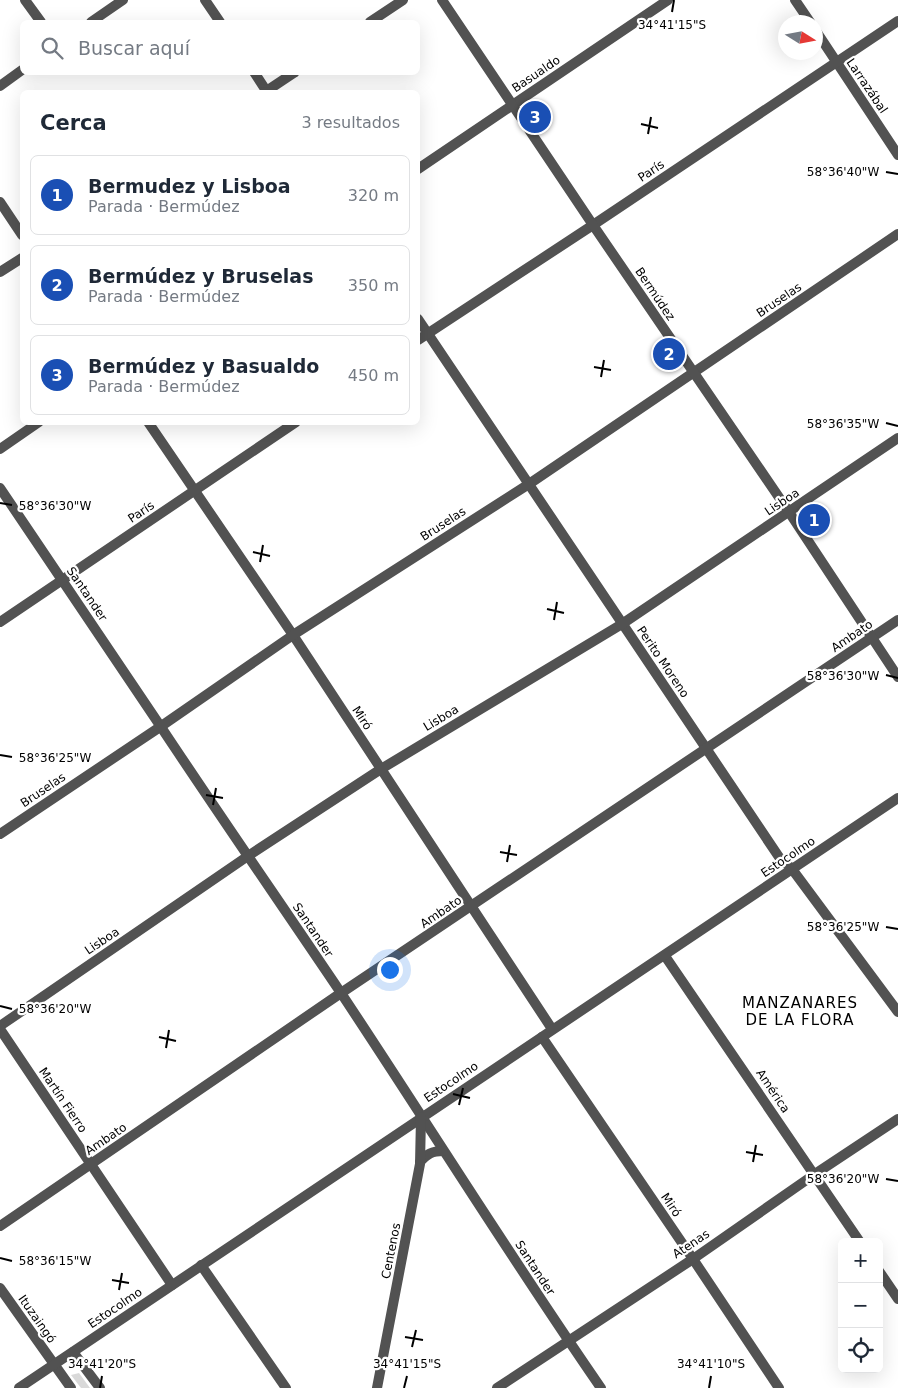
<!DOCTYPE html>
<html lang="es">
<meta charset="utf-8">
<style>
:root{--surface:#fff;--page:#f6f6f7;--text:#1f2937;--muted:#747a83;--line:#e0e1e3;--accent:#000}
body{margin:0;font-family:"DejaVu Sans",sans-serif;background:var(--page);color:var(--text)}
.controls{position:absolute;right:15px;bottom:15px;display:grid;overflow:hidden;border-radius:8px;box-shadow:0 5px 20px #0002}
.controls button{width:45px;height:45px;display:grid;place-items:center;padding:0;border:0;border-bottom:1px solid var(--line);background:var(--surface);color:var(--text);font:25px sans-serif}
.compass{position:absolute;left:778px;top:15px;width:45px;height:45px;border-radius:50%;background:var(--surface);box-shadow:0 5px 20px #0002;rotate:101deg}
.you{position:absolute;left:389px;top:969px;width:18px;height:18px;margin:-12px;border:4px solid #fff;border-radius:50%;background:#1a73e8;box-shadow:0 0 0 8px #1a73e833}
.badge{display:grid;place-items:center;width:32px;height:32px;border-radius:50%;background:var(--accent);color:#fff;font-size:16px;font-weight:700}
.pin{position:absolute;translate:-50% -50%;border:2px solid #fff;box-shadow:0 1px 5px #0006}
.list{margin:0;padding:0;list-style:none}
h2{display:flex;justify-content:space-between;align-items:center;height:65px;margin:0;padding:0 20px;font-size:21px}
h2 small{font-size:16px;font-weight:400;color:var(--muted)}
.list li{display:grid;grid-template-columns:32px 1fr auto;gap:15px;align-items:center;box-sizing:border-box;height:80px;margin:0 10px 10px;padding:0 10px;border:1px solid var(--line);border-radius:8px}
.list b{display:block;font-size:19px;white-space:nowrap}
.list p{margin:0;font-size:16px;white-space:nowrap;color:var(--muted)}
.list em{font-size:16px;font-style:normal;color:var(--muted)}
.icon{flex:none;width:28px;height:28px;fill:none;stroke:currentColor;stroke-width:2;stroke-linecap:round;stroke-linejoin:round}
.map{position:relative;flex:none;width:898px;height:1388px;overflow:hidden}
.search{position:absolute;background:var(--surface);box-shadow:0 5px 20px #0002;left:20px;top:20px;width:400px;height:55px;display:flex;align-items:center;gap:12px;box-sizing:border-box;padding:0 18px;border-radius:8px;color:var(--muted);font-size:19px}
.panel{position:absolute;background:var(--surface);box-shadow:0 5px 20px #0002;left:20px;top:90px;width:400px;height:335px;border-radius:8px}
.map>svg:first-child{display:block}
.grass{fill:url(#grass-tufts)}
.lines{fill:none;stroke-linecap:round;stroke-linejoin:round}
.minor{stroke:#525252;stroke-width:10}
.tertiary{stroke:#525252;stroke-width:10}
.ticks{fill:none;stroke:#000;stroke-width:2}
.labels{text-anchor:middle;stroke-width:4.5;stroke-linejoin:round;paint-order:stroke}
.street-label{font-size:12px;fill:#000;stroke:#fff}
.quarter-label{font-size:15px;letter-spacing:1px;fill:#000;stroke:#fff}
.ticks-label{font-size:12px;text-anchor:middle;fill:#000;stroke:#fff;stroke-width:4.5;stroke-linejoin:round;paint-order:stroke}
</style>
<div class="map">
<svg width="898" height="1388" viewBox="0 0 898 1388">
<defs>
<pattern id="grass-tufts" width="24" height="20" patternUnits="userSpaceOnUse" patternTransform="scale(1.25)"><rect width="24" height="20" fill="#d9d9d9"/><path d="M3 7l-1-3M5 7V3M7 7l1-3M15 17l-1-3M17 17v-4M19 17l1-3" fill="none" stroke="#b8b8b8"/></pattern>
</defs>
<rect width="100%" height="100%" fill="#fff"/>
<!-- grass -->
<polygon class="grass" points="79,1373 90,1388 81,1388 71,1375"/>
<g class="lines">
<!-- minor -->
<g class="minor">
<polyline points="25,0 41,22"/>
<polyline points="205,0 220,22"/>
<polyline points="795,0 810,22"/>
<polyline points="370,22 403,0"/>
<polyline points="816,31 898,155"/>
<polyline points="254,72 267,92"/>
<polyline points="265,92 295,72"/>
<polyline points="418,169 668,0"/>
<polyline points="0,202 22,235"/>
<polyline points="0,272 22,258"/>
<polyline points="418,319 779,857 792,869 898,1012"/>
<polyline points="418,340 593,225 898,21"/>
<polyline points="148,422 293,635 552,1029"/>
<polyline points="0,449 39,422"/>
<path d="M0,488C54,567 107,648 161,727C220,816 281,904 341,993C428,1124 511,1258 601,1388"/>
<polyline points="0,622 296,422"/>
<polyline points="0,834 160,727 293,635 529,484 898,234"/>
<polyline points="665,956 860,1242"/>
<polyline points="0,1026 248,856 381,769 622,624 898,438"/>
<polyline points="0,1029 172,1285"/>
<polyline points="542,1037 693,1259 779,1388"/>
<path d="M420,1162C427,1154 432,1151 443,1151"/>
<polyline points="0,1226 341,993 898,620"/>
<polyline points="201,1265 286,1388"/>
<polyline points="879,1271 898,1299"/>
<polyline points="0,1288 71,1388"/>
<polyline points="73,1352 100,1388"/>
<polyline points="19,1388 898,798"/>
<polyline points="377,1388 420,1164 421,1117"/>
<polyline points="497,1388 693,1259 815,1174 898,1119"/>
</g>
<!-- tertiary -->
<g class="tertiary">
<polyline points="442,0 593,225 789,512 898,677"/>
<polyline points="91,22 123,0"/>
<polyline points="0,86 22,70"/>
</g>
</g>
<!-- ticks -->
<path class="ticks" d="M672,12L674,0M641,124L658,128M648,134L651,117M886,172L898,174M594,367L611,370M601,377L604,360M886,423L898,426M0,503L12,505M253,552L270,556M260,562L263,545M547,609L564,613M554,620L557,602M886,675L898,678M0,755L12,757M206,795L223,798M213,805L216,788M500,852L517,855M507,862L510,845M886,927L898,929M0,1006L12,1009M159,1037L176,1041M166,1048L169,1030M453,1094L470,1098M459,1105L463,1088M746,1152L763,1155M753,1162L756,1145M886,1179L898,1181M0,1258L12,1261M112,1280L129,1283M119,1290L122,1273M405,1337L423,1340M412,1347L416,1330M100,1388L102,1376M404,1388L407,1376M709,1388L711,1376"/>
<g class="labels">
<!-- street labels -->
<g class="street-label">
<text transform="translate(536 74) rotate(-34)" y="4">Basualdo</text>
<text transform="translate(867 86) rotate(56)" y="4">Larrazábal</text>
<text transform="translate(651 171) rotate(-34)" y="4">París</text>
<text transform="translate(655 294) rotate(56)" y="4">Bermúdez</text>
<text transform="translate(779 300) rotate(-34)" y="4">Bruselas</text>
<text transform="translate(782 502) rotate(-34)" y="4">Lisboa</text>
<text transform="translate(141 512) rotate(-34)" y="4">París</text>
<text transform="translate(443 524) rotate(-33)" y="4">Bruselas</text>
<text transform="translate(87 594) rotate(56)" y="4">Santander</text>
<text transform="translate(852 636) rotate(-34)" y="4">Ambato</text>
<text transform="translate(663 662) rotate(56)" y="4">Perito Moreno</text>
<text transform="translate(362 718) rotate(57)" y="4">Miró</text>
<text transform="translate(441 718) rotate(-31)" y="4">Lisboa</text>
<text transform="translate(43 790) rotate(-34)" y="4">Bruselas</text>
<text transform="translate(788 857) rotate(-34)" y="4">Estocolmo</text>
<text transform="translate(441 912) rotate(-34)" y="4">Ambato</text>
<text transform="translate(313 930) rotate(56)" y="4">Santander</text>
<text transform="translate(102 941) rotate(-34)" y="4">Lisboa</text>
<text transform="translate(451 1082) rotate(-34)" y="4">Estocolmo</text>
<text transform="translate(773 1091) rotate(56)" y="4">América</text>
<text transform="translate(63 1100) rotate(56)" y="4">Martín Fierro</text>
<text transform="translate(106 1139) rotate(-34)" y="4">Ambato</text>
<text transform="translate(671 1205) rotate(56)" y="4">Miró</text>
<text transform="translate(691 1244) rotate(-34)" y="4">Atenas</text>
<text transform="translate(391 1251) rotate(-79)" y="4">Centenos</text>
<text transform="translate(535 1268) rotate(57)" y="4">Santander</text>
<text transform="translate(115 1308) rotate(-34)" y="4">Estocolmo</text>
<text transform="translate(37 1319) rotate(55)" y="4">Ituzaingó</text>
</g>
<!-- quarter labels -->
<g class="quarter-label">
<text x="800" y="1008">MANZANARES<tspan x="800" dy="17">DE LA FLORA</tspan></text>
</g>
</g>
<g class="ticks-label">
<text x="672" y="29">34°41'15"S</text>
<text x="843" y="176">58°36'40"W</text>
<text x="843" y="428">58°36'35"W</text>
<text x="55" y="510">58°36'30"W</text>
<text x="843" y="680">58°36'30"W</text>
<text x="55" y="762">58°36'25"W</text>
<text x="843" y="931">58°36'25"W</text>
<text x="55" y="1013">58°36'20"W</text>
<text x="843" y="1183">58°36'20"W</text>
<text x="55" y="1265">58°36'15"W</text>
<text x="102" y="1368">34°41'20"S</text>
<text x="407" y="1368">34°41'15"S</text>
<text x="711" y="1368">34°41'10"S</text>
</g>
</svg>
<div class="controls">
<button>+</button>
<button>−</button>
<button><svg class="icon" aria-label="locate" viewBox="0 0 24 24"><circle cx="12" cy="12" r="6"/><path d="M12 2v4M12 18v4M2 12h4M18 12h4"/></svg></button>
</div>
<svg class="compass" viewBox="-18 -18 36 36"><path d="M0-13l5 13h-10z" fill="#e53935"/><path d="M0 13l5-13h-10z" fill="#747a83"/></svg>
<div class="you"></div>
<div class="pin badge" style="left:814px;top:520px;background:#1a4fb4">1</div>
<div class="pin badge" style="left:669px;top:354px;background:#1a4fb4">2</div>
<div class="pin badge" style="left:535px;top:117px;background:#1a4fb4">3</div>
<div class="search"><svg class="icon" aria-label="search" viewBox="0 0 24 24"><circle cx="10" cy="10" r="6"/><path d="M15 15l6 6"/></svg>Buscar aquí</div>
<section class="panel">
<h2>Cerca<small>3 resultados</small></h2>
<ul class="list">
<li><span class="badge" style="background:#1a4fb4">1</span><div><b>Bermudez y Lisboa</b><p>Parada · Bermúdez</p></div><em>320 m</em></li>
<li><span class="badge" style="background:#1a4fb4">2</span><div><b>Bermúdez y Bruselas</b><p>Parada · Bermúdez</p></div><em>350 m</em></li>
<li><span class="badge" style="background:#1a4fb4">3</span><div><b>Bermúdez y Basualdo</b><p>Parada · Bermúdez</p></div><em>450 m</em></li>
</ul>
</section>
</div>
